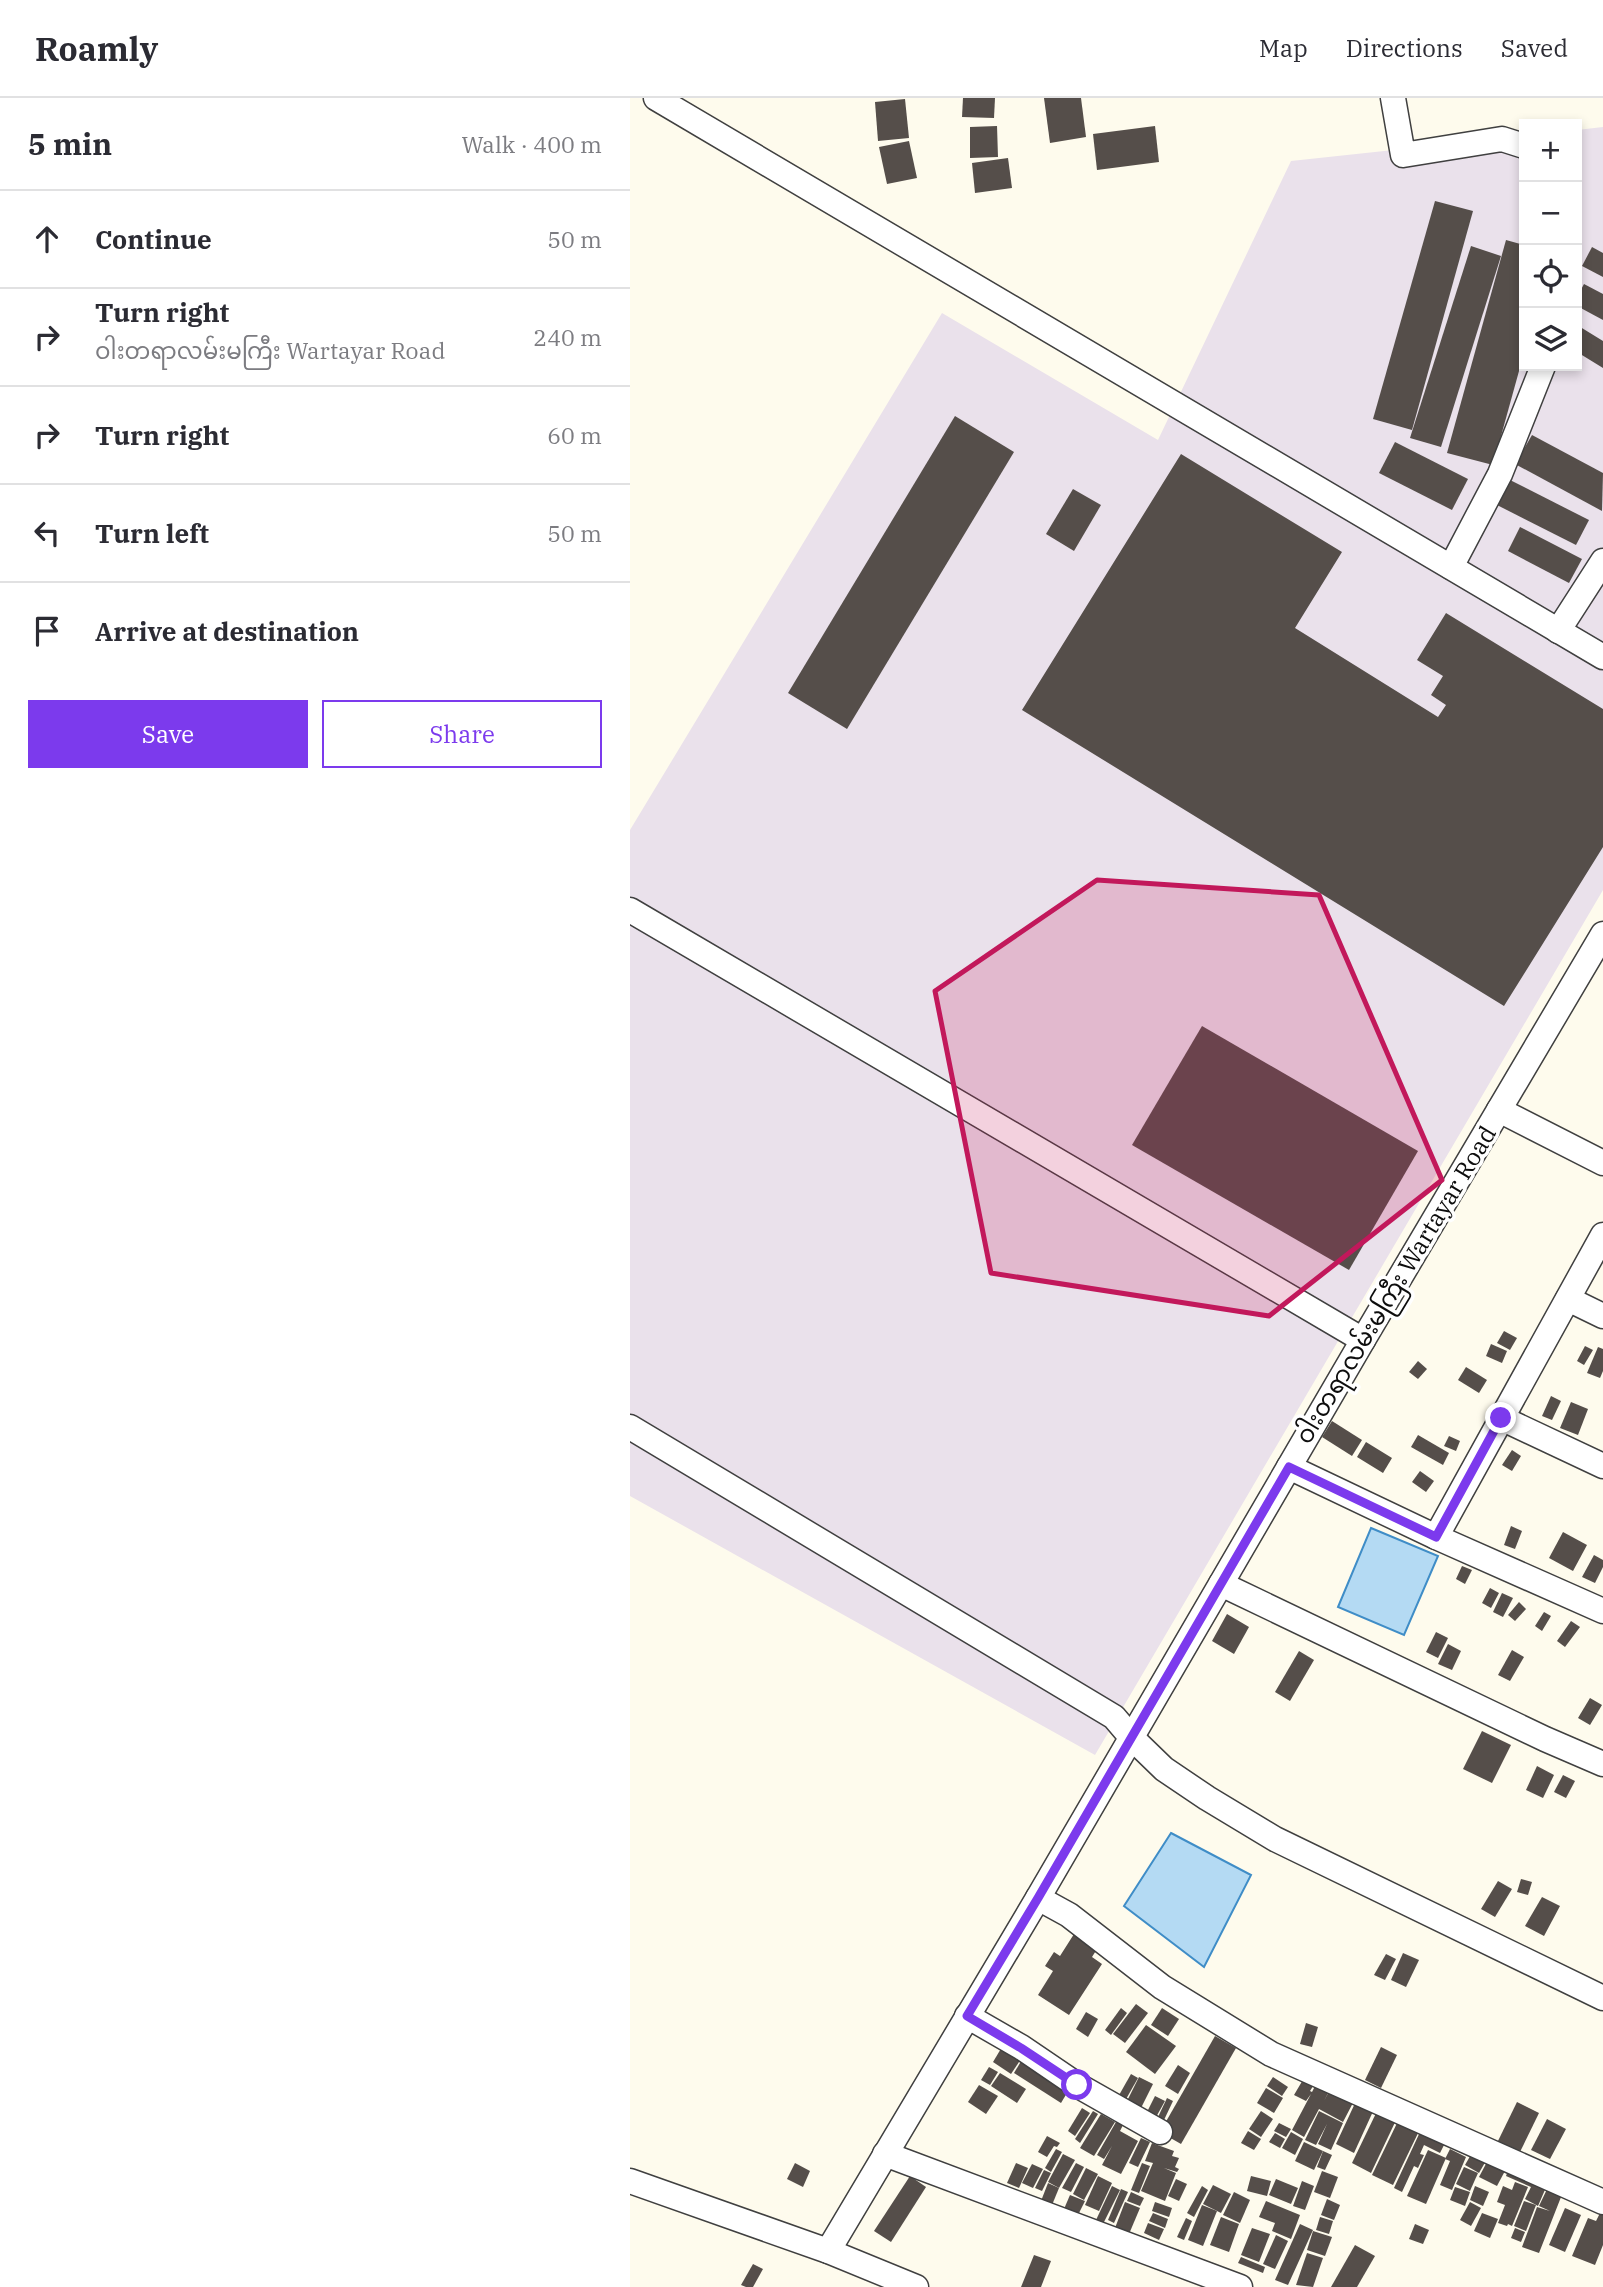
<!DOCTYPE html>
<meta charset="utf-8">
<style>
:root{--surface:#fff;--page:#f7f7f7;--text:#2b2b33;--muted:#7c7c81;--line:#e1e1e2;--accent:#7c3aed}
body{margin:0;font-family:"IBM Plex Serif","Noto Sans Myanmar",serif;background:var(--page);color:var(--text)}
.controls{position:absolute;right:21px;top:21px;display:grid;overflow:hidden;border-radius:0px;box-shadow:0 4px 10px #0003}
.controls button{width:63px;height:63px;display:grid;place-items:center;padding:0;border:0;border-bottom:2px solid var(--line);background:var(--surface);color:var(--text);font:35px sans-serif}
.stop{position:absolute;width:21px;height:21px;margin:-16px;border:5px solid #7c3aed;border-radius:50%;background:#fff}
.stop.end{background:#7c3aed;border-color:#fff;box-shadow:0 2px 7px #0008}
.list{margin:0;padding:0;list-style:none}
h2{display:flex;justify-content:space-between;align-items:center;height:91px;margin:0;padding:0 28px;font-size:30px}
h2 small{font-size:23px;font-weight:400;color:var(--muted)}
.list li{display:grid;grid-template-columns:46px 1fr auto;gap:21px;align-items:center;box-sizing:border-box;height:98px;padding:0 28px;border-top:2px solid var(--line)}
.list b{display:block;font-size:26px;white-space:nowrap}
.list p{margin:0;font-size:23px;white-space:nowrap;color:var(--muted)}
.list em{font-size:23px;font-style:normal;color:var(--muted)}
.actions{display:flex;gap:14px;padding:21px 28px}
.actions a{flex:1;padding:16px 0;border:2px solid var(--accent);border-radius:0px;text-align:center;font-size:24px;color:var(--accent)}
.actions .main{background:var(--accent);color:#fff}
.icon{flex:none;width:38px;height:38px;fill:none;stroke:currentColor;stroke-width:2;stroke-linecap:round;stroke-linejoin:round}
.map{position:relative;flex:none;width:973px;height:2189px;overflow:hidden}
header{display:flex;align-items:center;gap:42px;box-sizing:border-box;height:98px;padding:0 35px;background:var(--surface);border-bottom:2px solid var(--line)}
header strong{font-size:33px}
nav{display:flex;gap:38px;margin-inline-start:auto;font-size:24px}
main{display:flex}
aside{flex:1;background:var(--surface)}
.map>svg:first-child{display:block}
.industrial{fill:#eae1eb}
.water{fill:#b4daf3;stroke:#3f8dc7;stroke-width:2}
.building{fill:#554e4a}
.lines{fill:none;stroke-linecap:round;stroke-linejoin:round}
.minor-casing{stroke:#404040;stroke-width:27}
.minor{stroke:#fff;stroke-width:24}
.route{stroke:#7c3aed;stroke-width:9}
.marked{fill:#c2185b;fill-opacity:0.2;stroke:#c2185b;stroke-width:5;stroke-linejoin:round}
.labels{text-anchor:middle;stroke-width:7;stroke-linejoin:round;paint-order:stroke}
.street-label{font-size:24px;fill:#0d0d0d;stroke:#fff}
</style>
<header>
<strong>Roamly</strong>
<nav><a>Map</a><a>Directions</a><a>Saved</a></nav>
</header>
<main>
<aside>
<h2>5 min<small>Walk · 400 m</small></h2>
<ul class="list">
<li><svg class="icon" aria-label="ahead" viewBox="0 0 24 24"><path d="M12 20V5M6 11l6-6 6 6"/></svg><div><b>Continue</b></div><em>50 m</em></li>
<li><svg class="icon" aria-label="right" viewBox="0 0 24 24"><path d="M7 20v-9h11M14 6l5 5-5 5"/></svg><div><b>Turn right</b><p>ဝါးတရာလမ်းမကြီး Wartayar Road</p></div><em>240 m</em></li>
<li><svg class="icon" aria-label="right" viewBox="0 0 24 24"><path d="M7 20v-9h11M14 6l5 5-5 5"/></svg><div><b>Turn right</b></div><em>60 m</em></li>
<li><svg class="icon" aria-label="left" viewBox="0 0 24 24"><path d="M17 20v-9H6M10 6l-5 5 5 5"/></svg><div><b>Turn left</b></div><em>50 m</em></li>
<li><svg class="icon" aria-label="arrive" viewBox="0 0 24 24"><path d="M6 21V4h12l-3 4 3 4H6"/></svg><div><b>Arrive at destination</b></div></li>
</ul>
<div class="actions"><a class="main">Save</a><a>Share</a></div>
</aside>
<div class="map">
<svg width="973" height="2189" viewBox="0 0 973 2189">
<rect width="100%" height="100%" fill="#fefbed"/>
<!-- industrial -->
<polygon class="industrial" points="973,29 973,792 465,1657 0,1398 0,732 312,215 528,342 661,63 894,38 894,268 947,268 947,32"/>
<!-- water -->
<g class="water">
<polygon points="741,1430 808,1458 774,1537 708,1509"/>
<polygon points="541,1735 621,1777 574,1869 494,1808"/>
</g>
<!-- building -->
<g class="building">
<polygon points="333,0 365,0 364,20 332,19"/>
<polygon points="414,0 451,0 456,39 420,45"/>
<polygon points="275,1 279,40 248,43 245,4"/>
<polygon points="367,28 368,59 340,60 340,29"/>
<polygon points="525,28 529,64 467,72 463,36"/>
<polygon points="279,43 287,80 257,86 249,49"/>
<polygon points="378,60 382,90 345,95 342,65"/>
<polygon points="805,103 843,113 782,332 743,321"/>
<polygon points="876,142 894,147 894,255 863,367 817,355"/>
<polygon points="841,148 871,158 811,349 780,340"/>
<polygon points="962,149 973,155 973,179 952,168"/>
<polygon points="954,186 973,196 973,222 947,208 947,199"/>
<polygon points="947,227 973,243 973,270 947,254"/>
<polygon points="325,318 384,354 217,631 158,595"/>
<polygon points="902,337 973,375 972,413 885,366"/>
<polygon points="765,344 838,381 822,412 749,375"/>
<polygon points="551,356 712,454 665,530 808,619 816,607 801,597 813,578 787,562 816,515 973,611 973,749 874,908 392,612"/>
<polygon points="878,381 959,422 946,447 865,406"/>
<polygon points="443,391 471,407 444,453 416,436"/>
<polygon points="890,429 952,461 939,485 878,453"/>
<polygon points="572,928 788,1053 719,1172 502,1047"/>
<polygon points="874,1233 887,1240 880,1252 867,1245"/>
<polygon points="861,1246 877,1253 872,1265 856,1258"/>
<polygon points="955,1248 963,1252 954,1267 947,1263"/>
<polygon points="968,1249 973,1251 973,1273 970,1280 957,1275"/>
<polygon points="788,1263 797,1271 788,1281 779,1274"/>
<polygon points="836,1269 857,1282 849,1295 828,1282"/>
<polygon points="921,1298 931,1303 922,1322 912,1318"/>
<polygon points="941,1304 958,1311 948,1337 930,1330"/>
<polygon points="702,1323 732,1342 722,1358 692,1339"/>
<polygon points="788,1337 819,1355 813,1367 781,1349"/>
<polygon points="819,1338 830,1343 826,1353 814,1348"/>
<polygon points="736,1344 762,1360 753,1375 727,1359"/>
<polygon points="882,1352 891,1358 882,1373 872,1367"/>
<polygon points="790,1373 804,1383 796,1394 782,1384"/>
<polygon points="881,1428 892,1433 885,1451 874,1447"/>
<polygon points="933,1434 957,1447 943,1473 919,1460"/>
<polygon points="964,1457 973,1462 973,1469 965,1485 952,1479"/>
<polygon points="832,1468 842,1472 835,1486 826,1481"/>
<polygon points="860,1490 869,1495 861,1510 852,1505"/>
<polygon points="872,1495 883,1500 873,1519 863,1514"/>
<polygon points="889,1504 896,1511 885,1523 878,1517"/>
<polygon points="914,1514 921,1518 912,1533 905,1528"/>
<polygon points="597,1516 619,1529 604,1556 582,1543"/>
<polygon points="941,1523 950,1529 935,1549 927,1543"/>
<polygon points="806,1534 818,1540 808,1560 796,1554"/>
<polygon points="818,1546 831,1553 822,1572 808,1566"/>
<polygon points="882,1552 894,1559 880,1583 868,1577"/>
<polygon points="669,1553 684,1562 660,1603 645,1594"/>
<polygon points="960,1600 972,1607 960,1627 948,1620"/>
<polygon points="852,1633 881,1647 862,1685 833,1671"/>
<polygon points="907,1668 924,1677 913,1700 896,1692"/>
<polygon points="933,1677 945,1683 936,1700 924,1694"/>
<polygon points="891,1781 902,1784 898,1797 887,1794"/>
<polygon points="868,1783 882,1791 865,1819 851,1811"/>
<polygon points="912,1799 930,1808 914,1838 895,1828"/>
<polygon points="444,1836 467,1851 462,1859 472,1866 439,1917 408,1897 423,1873 415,1868 424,1854 430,1858"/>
<polygon points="773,1855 789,1862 776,1889 761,1882"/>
<polygon points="756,1856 766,1861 755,1882 744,1877"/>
<polygon points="506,1906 518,1915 495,1945 483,1936"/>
<polygon points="491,1910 497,1915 481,1937 475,1932"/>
<polygon points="532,1910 549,1921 538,1938 521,1927"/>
<polygon points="456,1914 468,1921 458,1939 446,1931"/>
<polygon points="676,1925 688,1929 682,1949 670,1946"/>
<polygon points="516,1927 546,1948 525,1976 496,1954"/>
<polygon points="585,1938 606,1950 551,2046 530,2034"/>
<polygon points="372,1949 391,1961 381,1976 363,1964"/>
<polygon points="751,1949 767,1957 751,1990 735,1982"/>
<polygon points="393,1960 440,1990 431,2005 384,1975"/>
<polygon points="548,1967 560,1975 548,1996 535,1988"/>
<polygon points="359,1969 368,1974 360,1987 351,1982"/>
<polygon points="370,1975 396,1991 387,2005 361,1988"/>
<polygon points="501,1976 508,1980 491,2010 484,2006"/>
<polygon points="509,1979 523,1986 508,2016 494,2009"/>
<polygon points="643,1979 658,1989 652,1998 637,1988"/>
<polygon points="674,1980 685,1985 680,1993 682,1994 687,1984 700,1991 694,2003 702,1988 725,2001 713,2024 689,2011 674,2039 662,2032 681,1996 676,2003 664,1997"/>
<polygon points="349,1987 368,1998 356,2016 338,2004"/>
<polygon points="636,1990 653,2000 644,2015 627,2005"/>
<polygon points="525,1998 535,2003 525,2021 516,2016"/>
<polygon points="537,2000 543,2003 534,2022 528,2019"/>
<polygon points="727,2001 745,2009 724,2055 706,2046"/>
<polygon points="887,2004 909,2015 889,2056 867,2045"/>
<polygon points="749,2009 768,2018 741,2075 722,2065"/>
<polygon points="452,2010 460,2015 445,2038 438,2033"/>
<polygon points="463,2013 468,2016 450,2045 445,2041"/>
<polygon points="631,2013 643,2021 631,2039 619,2031"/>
<polygon points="689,2013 713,2025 701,2052 688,2046 697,2026 686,2047 675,2042"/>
<polygon points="471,2016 485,2024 464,2058 450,2050"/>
<polygon points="769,2021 790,2031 763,2087 742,2077"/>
<polygon points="917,2021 936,2031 920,2061 901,2052"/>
<polygon points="486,2024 493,2027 490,2033 508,2043 491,2076 472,2067 482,2048 474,2061 467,2057"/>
<polygon points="649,2025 661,2031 656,2039 644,2033"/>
<polygon points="618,2033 631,2041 624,2052 611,2045"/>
<polygon points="661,2034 673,2041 665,2057 652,2050"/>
<polygon points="790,2034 815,2045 810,2055 794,2047 790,2056 794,2057 788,2070 784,2068 772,2094 764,2090"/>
<polygon points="645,2035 655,2041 650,2050 639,2044"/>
<polygon points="417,2038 430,2045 427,2049 424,2048 417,2059 408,2054"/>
<polygon points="511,2040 520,2044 508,2069 499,2065"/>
<polygon points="674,2044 693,2053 684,2072 665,2063"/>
<polygon points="522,2045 544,2053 542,2058 549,2060 545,2069 549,2071 547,2074 534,2070 546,2075 535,2103 511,2093 523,2065 515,2063"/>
<polygon points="426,2051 432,2054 421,2074 415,2070"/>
<polygon points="820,2051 836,2059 822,2092 810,2087 820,2063 815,2061"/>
<polygon points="798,2052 816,2060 796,2106 777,2098"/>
<polygon points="693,2053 702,2057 695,2072 687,2069"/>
<polygon points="843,2053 857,2061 849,2075 835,2067"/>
<polygon points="433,2056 445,2062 429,2090 418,2084"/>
<polygon points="858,2062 876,2071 867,2088 849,2079"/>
<polygon points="165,2065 180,2073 173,2089 157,2081"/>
<polygon points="386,2065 398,2070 389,2090 377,2085"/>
<polygon points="446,2065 454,2069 441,2094 432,2090"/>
<polygon points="512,2065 520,2068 509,2095 501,2092"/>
<polygon points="402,2066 413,2071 403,2090 392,2085"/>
<polygon points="880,2067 917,2087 908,2108 895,2101 901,2089 876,2078"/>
<polygon points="834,2069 848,2075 840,2093 826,2086"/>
<polygon points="456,2070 468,2076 454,2102 443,2096"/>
<polygon points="414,2072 421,2075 412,2093 405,2090"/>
<polygon points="692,2073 708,2079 700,2100 684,2094"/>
<polygon points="280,2078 296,2089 261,2144 244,2133"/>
<polygon points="468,2078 482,2085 469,2113 455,2107"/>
<polygon points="621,2078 641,2083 637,2098 617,2093"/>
<polygon points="546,2081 557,2086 549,2103 538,2098"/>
<polygon points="646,2081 668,2090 661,2106 639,2097"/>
<polygon points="672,2083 684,2088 675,2112 663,2108"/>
<polygon points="885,2084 898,2089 882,2128 878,2126 877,2128 868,2125 875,2107 867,2104 873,2088 882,2092"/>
<polygon points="418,2085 429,2090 422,2107 411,2103"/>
<polygon points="583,2087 601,2096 591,2115 573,2106"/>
<polygon points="919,2087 933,2094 909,2155 892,2149 907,2109 920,2113 909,2108"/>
<polygon points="482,2088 490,2092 473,2126 466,2122"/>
<polygon points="572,2088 578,2092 564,2119 557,2115"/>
<polygon points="845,2088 859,2094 853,2108 840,2102"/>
<polygon points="825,2089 840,2094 835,2108 820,2102"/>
<polygon points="491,2091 498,2094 484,2125 478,2122"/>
<polygon points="501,2094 514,2100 510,2108 497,2103"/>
<polygon points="604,2094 620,2102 610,2125 593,2117"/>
<polygon points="440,2097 455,2103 448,2117 434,2111"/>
<polygon points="697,2101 710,2107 704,2122 691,2117"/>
<polygon points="636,2103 670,2117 661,2141 642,2133 645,2125 629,2119"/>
<polygon points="894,2103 906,2107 896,2133 884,2128"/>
<polygon points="495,2104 510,2110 499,2136 485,2130"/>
<polygon points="525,2104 542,2110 539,2119 522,2113"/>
<polygon points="840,2104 851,2110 841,2128 830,2122"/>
<polygon points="572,2107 587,2113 573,2148 558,2142"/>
<polygon points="935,2110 951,2117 935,2154 919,2147"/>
<polygon points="971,2113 973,2114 973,2147 965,2167 942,2158 958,2120 966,2123"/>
<polygon points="523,2115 538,2121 535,2130 519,2123"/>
<polygon points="852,2115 868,2121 860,2140 844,2133"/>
<polygon points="591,2119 609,2126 599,2154 580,2147"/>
<polygon points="690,2119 703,2123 699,2136 686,2132"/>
<polygon points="556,2120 562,2123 554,2142 547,2139"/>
<polygon points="518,2125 534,2131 529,2142 514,2135"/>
<polygon points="670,2126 683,2132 658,2187 645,2182"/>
<polygon points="785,2126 799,2132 793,2146 779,2141"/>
<polygon points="622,2130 640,2136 629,2164 611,2157"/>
<polygon points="885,2130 895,2134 891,2144 881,2140"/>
<polygon points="683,2133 702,2139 695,2158 677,2152"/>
<polygon points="646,2137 658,2143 645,2171 633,2166"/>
<polygon points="725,2147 745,2158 727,2189 701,2189"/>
<polygon points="677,2155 693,2160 683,2189 666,2187"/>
<polygon points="404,2157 421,2163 411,2189 391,2189"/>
<polygon points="611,2159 635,2169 633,2175 608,2165"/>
<polygon points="123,2166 133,2171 123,2189 116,2189 111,2187"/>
</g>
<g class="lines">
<!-- minor casing -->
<g class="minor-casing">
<g id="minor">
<polyline points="26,0 973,559"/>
<polyline points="763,0 773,57 872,41 894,48"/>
<polyline points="821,469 870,376 913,268"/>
<polyline points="928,533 973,463"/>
<polyline points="0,812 733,1242"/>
<polyline points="869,1012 973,1065"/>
<polyline points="938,1201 973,1218"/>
<polyline points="871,1320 973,1368"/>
<polyline points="0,1329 484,1619 501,1639 534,1671 577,1700 645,1741 973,1900"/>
<polyline points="659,1369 806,1439 973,1513"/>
<polyline points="806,1439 973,1137"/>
<polyline points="591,1486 915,1641 973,1666"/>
<polyline points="408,1800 439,1817 532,1889 641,1956 973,2104"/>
<polyline points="337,1918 391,1949 447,1987 530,2034"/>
<polyline points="255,2056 610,2189"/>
<polyline points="0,2083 198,2153 286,2189"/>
<polyline points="198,2153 408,1800 733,1242 973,836"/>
</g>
</g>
<!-- minor -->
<use href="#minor" class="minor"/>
</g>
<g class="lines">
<!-- route -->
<polyline class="route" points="447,1987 391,1950 337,1918 408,1800 659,1369 806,1439 871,1320"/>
</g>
<!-- marked area -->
<path class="marked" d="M467,782L689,797L812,1082L639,1218L361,1175L305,893Z"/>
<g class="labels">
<!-- street labels -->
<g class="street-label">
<text transform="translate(766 1187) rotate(-59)" y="8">ဝါးတရာလမ်းမကြီး Wartayar Road</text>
</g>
</g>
</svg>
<div class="controls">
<button>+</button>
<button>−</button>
<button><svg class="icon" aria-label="locate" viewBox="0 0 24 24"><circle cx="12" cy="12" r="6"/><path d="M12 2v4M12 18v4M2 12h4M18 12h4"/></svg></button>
<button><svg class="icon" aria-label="layers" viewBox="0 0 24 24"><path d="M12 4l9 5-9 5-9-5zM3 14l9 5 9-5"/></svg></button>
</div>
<div class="stop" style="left:447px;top:1987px"></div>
<div class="stop end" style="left:871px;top:1320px"></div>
</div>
</main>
